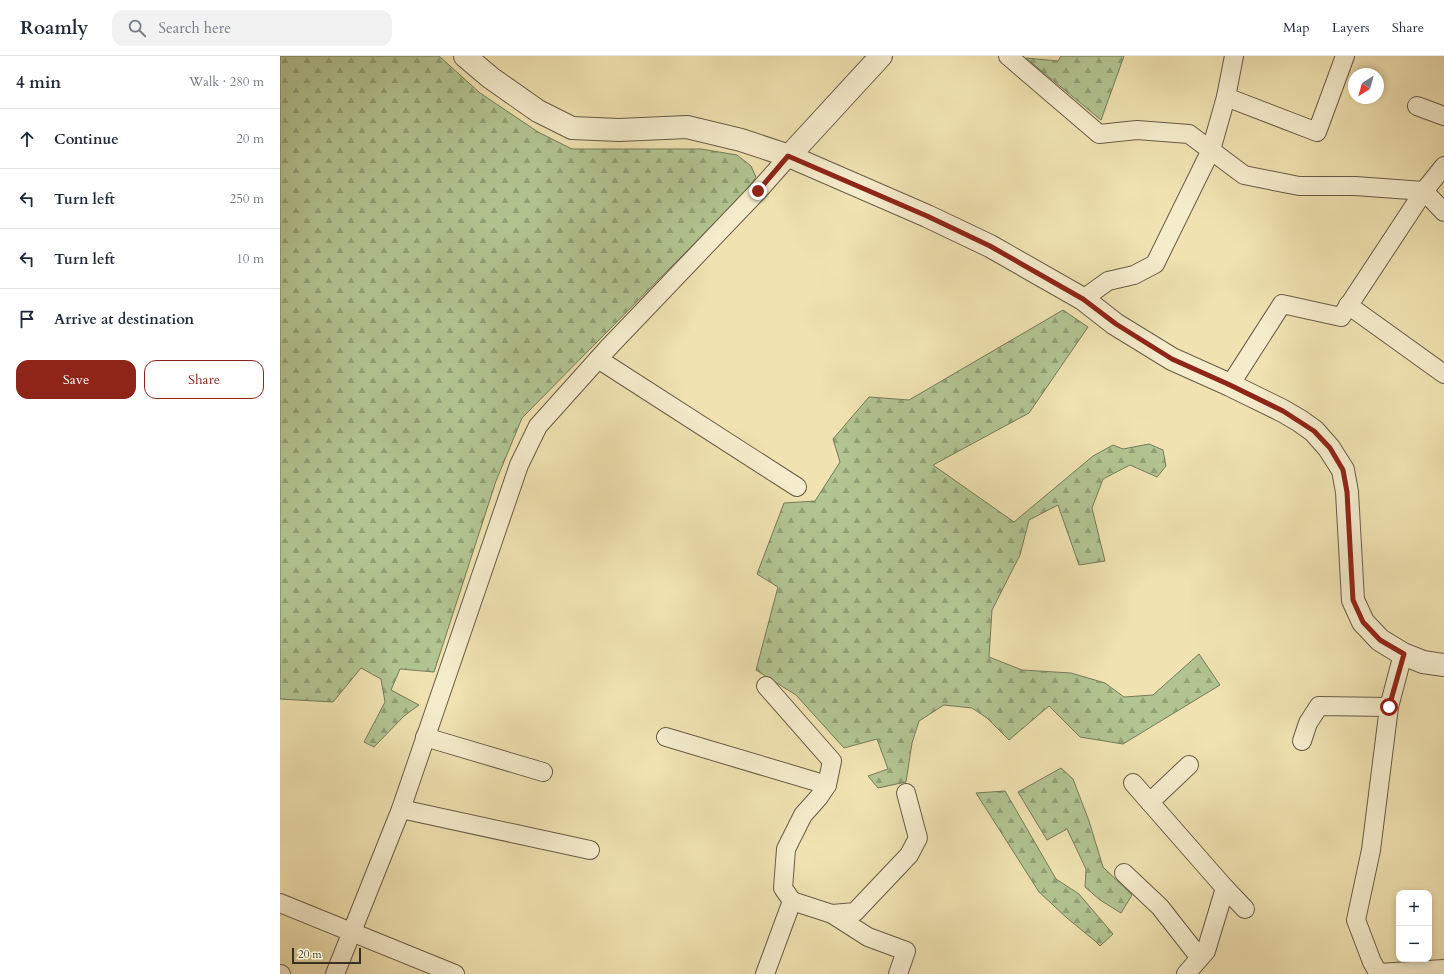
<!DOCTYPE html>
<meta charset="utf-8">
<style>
:root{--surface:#fff;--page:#f2f2f3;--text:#1f2937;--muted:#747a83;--line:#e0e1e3;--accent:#8f2418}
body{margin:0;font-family:Cardo,serif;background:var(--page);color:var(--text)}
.controls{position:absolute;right:12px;bottom:12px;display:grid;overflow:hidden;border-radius:8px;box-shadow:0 2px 6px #0003}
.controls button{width:36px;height:36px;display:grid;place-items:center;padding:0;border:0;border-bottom:1px solid var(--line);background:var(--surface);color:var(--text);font:20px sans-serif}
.compass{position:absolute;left:1068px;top:12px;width:36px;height:36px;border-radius:50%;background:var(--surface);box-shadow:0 2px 6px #0003;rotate:217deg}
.scale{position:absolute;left:12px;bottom:10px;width:69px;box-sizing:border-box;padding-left:4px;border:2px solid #392f23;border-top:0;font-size:11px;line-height:14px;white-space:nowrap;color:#392f23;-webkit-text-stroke:3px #f5eccc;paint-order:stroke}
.stop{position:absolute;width:12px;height:12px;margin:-9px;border:3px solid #8f2418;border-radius:50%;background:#fff}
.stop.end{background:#8f2418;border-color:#fff;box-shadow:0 1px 4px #0008}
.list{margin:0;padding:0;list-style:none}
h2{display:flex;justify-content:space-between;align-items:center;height:52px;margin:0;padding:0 16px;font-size:17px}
h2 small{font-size:13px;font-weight:400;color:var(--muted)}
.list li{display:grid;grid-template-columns:26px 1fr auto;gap:12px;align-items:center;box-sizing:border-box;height:60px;padding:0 16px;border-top:1px solid var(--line)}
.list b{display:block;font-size:15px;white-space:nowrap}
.list em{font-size:13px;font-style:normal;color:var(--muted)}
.actions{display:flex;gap:8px;padding:12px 16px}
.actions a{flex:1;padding:9px 0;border:1px solid var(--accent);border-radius:12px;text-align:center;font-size:14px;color:var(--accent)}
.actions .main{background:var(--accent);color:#fff}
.icon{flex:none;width:22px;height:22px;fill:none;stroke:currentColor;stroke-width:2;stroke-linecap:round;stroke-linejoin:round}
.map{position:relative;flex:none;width:1164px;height:918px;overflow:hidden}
header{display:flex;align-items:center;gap:24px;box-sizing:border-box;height:56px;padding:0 20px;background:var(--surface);border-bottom:1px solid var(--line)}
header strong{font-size:19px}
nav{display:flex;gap:22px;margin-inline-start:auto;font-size:14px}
.search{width:280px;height:36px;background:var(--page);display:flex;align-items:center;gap:10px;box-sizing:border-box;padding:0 14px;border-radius:12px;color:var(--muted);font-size:15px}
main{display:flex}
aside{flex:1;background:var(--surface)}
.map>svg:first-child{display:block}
.forest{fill:url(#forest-firs);stroke:#767a5a}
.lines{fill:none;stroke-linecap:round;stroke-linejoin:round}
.minor-casing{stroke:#675c46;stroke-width:20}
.tertiary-casing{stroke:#675c46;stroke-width:24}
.minor{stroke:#f5eccc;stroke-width:18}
.tertiary{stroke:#f5eccc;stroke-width:22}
.route{stroke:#8f2418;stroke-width:5}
</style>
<header>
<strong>Roamly</strong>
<div class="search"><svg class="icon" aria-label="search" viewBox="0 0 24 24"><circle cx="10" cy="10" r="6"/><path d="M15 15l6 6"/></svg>Search here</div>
<nav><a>Map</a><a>Layers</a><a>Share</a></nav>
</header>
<main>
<aside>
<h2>4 min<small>Walk · 280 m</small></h2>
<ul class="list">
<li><svg class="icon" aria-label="ahead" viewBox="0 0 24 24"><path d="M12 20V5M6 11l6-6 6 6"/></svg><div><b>Continue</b></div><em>20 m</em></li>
<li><svg class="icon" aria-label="left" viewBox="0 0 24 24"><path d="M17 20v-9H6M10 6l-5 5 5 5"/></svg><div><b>Turn left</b></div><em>250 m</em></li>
<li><svg class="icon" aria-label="left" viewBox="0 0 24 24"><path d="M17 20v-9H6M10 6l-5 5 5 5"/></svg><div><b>Turn left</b></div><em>10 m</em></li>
<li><svg class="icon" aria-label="arrive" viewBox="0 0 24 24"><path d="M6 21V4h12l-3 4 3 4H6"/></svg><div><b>Arrive at destination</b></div></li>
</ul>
<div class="actions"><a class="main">Save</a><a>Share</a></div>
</aside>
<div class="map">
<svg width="1164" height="918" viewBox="0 0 1164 918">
<defs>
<pattern id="forest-firs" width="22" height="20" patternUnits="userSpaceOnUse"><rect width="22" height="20" fill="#b2c491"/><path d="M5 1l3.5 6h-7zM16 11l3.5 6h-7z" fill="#92a076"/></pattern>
</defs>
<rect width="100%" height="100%" fill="#f0e2b1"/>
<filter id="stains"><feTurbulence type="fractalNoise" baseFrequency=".005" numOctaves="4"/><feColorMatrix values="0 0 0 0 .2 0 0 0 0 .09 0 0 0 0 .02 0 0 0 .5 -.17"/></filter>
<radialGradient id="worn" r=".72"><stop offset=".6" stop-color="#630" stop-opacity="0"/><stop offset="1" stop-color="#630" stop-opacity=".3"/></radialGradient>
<!-- forest -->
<g class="forest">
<polygon points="0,0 159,0 200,37 258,76 292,93 421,93 457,99 471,110 476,121 466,135 242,362 216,425 154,616 120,613 111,634 139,649 124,660 94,691 84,686 105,646 101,623 81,612 53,646 0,643"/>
<polygon points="781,0 844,0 821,64 746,2 778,5"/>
<polygon points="783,254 808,271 749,357 653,409 734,466 813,400 833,389 843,393 869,388 883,394 886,410 877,421 850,409 823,423 812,452 825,505 799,509 778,449 749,464 740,499 712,554 709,601 742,614 791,617 825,627 844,641 873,639 919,598 940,629 843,688 800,681 769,650 729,684 707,662 692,652 664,649 639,665 632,687 626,726 598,732 588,720 608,713 597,683 564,692 516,639 476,614 498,531 477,518 504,447 535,445 560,406 553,383 589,341 629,344"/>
<polygon points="781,712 793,723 809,765 823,811 852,839 841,857 820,844 805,831 806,813 787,773 767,784 738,736"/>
<polygon points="725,735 776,823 799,838 833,878 820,890 815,885 787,862 759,836 696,737"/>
</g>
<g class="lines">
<!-- minor casing -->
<g class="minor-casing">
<g id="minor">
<polyline points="728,0 819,78 857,74 909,78 964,119 1019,130 1075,130 1144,135 1164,156"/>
<polyline points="946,41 1037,76 1065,0"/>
<polyline points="1137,50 1164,60"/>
<polyline points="803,243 828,225 854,219 875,208 931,94 946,41 954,0"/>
<polyline points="1068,249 1164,318"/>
<polyline points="318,303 517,431"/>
<polyline points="950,329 1002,248 1061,261 1144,135 1164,110"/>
<polyline points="145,681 263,716"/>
<polyline points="386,681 547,729"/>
<polyline points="1022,685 1028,667 1039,650 1109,651 1123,598"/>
<polyline points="853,727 945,832 926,895 906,918"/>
<polyline points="870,746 909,709"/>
<polyline points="121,753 310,794"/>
<polyline points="844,817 880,851 920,902"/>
<polyline points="945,832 965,853"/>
<polyline points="512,845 552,858 575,856 629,799 638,782 626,737"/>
<polyline points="0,847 175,918"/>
<polyline points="552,858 588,881 626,895 618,918"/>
<polyline points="1098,917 1164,913"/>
<polyline points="0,918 1,918"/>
<polyline points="55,918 121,753 239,409 258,370 328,292 478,135 509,100"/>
<polyline points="485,918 512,845 503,832 506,793 523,759 539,741 547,729 552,705 486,630"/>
<polyline points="1099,918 1092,906 1076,864 1091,794 1109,651"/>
</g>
</g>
<!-- tertiary casing -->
<g class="tertiary-casing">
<g id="tertiary">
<polyline points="185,0 211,22 258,55 292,72 339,74 407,71 461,84 509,100 647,160 710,190 803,243 835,268 892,303 950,329 1003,355 1020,365 1034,375 1049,392 1063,414 1067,436 1073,544 1083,566 1100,584 1123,598 1143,606 1164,609"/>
<polyline points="509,100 601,0"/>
</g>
</g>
<!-- minor -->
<use href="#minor" class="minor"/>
<!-- tertiary -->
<use href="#tertiary" class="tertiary"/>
</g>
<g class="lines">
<!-- route -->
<polyline class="route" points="478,135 508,100 647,160 710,190 803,243 836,268 892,303 950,329 1003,355 1034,375 1050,392 1063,414 1067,436 1073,544 1083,566 1100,584 1124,598 1109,651"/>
</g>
<rect width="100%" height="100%" filter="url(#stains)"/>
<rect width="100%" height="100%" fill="url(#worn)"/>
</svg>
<div class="controls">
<button>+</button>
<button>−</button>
</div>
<svg class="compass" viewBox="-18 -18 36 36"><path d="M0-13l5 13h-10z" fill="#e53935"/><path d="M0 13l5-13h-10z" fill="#747a83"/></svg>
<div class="scale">20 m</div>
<div class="stop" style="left:1109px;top:651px"></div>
<div class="stop end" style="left:478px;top:135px"></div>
</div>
</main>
